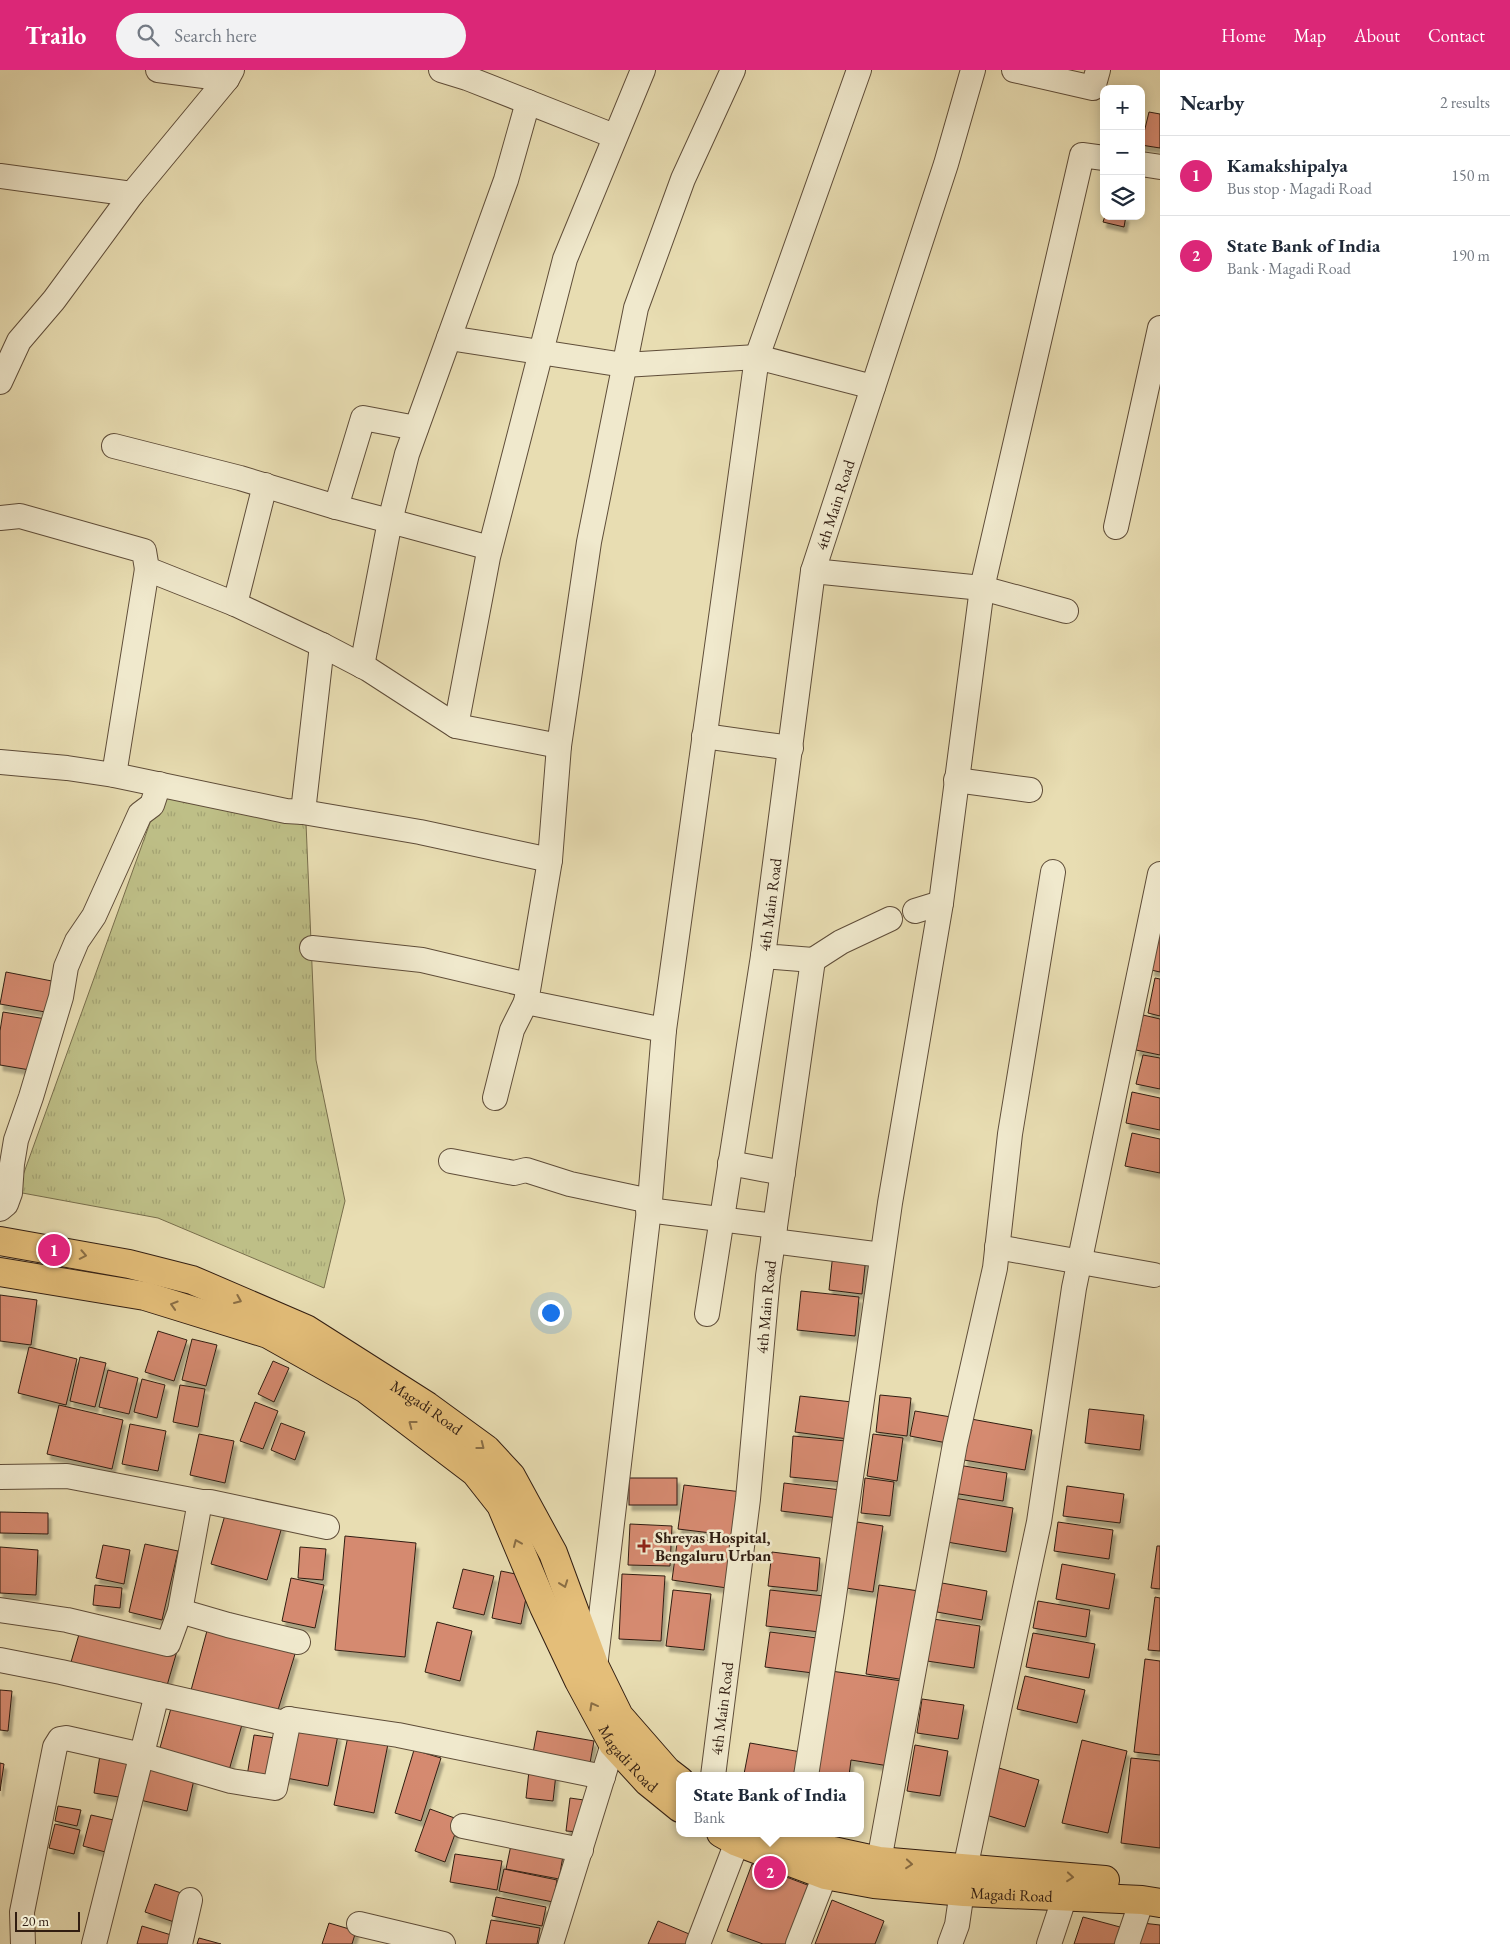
<!DOCTYPE html>
<meta charset="utf-8">
<style>
:root{--surface:#fff;--page:#f2f2f3;--text:#1f2937;--muted:#747a83;--line:#e0e1e3;--accent:#db2777}
body{margin:0;font-family:"EB Garamond",serif;background:var(--page);color:var(--text)}
.controls{position:absolute;right:15px;top:15px;display:grid;overflow:hidden;border-radius:10px;box-shadow:0 2px 12px #0003}
.controls button{width:45px;height:45px;display:grid;place-items:center;padding:0;border:0;border-bottom:1px solid var(--line);background:var(--surface);color:var(--text);font:25px sans-serif}
.scale{position:absolute;left:15px;bottom:12px;width:65px;box-sizing:border-box;padding-left:5px;border:2px solid #311d11;border-top:0;font-size:14px;line-height:18px;white-space:nowrap;color:#311d11;-webkit-text-stroke:4px #f0e9cd;paint-order:stroke}
.you{position:absolute;left:550px;top:1242px;width:18px;height:18px;margin:-12px;border:4px solid #fff;border-radius:50%;background:#1a73e8;box-shadow:0 0 0 8px #1a73e833}
.badge{display:grid;place-items:center;width:32px;height:32px;border-radius:50%;background:var(--accent);color:#fff;font-size:16px;font-weight:700}
.pin{position:absolute;translate:-50% -50%;border:2px solid #fff;box-shadow:0 1px 5px #0006}
.popup{position:absolute;left:676px;top:1702px;width:188px;height:65px;box-sizing:border-box;display:grid;place-content:center;border-radius:10px;background:var(--surface);filter:drop-shadow(0 1px 4px #0005);font-size:16px;white-space:nowrap;color:var(--muted)}
.popup b{font-size:19px;color:var(--text)}
.popup::after{content:'';position:absolute;left:50%;top:100%;margin-left:-10px;border:10px solid transparent;border-top-color:var(--surface)}
.list{margin:0;padding:0;list-style:none}
h2{display:flex;justify-content:space-between;align-items:center;height:65px;margin:0;padding:0 20px;font-size:21px}
h2 small{font-size:16px;font-weight:400;color:var(--muted)}
.list li{display:grid;grid-template-columns:32px 1fr auto;gap:15px;align-items:center;box-sizing:border-box;height:80px;padding:0 20px;border-top:1px solid var(--line)}
.list b{display:block;font-size:19px;white-space:nowrap}
.list p{margin:0;font-size:16px;white-space:nowrap;color:var(--muted)}
.list em{font-size:16px;font-style:normal;color:var(--muted)}
.icon{flex:none;width:28px;height:28px;fill:none;stroke:currentColor;stroke-width:2;stroke-linecap:round;stroke-linejoin:round}
.map{position:relative;flex:none;width:1160px;height:1874px;overflow:hidden}
header{display:flex;align-items:center;gap:30px;box-sizing:border-box;height:70px;padding:0 25px;background:var(--accent);color:#fff}
header strong{font-size:24px}
nav{display:flex;gap:28px;margin-inline-start:auto;font-size:18px}
.search{width:350px;height:45px;background:var(--page);display:flex;align-items:center;gap:12px;box-sizing:border-box;padding:0 18px;border-radius:28px;color:var(--muted);font-size:19px}
main{display:flex}
aside{flex:1;background:var(--surface)}
.map>svg:first-child{display:block}
.park{fill:url(#park-tufts);stroke:#786e4c}
.building{fill:#d58a70;stroke:#311d11;filter:url(#shadow)}
.lines{fill:none;stroke-linecap:round;stroke-linejoin:round}
.minor-casing{stroke:#5f4d39;stroke-width:26}
.major-casing{stroke:#311d11;stroke-width:30}
.minor{stroke:#f0e9cd;stroke-width:24}
.major{stroke:#e4be79;stroke-width:28}
.oneway{stroke:#8a6e45}
.poi-dot{fill:#8f2418;stroke:#f0e9cd;stroke-width:2}
.labels{text-anchor:middle;stroke-width:5;stroke-linejoin:round;paint-order:stroke}
.street-label{font-size:16px;fill:#311d11;stroke:#f0e9cd}
.poi-label{font-size:16px;font-weight:bold;fill:#311d11;stroke:#f0e9cd;text-anchor:start}
</style>
<header>
<strong>Trailo</strong>
<div class="search"><svg class="icon" aria-label="search" viewBox="0 0 24 24"><circle cx="10" cy="10" r="6"/><path d="M15 15l6 6"/></svg>Search here</div>
<nav><a>Home</a><a>Map</a><a>About</a><a>Contact</a></nav>
</header>
<main>
<div class="map">
<svg width="1160" height="1874" viewBox="0 0 1160 1874">
<defs>
<pattern id="park-tufts" width="24" height="20" patternUnits="userSpaceOnUse" patternTransform="scale(1.25)"><rect width="24" height="20" fill="#bebf87"/><path d="M3 7l-1-3M5 7V3M7 7l1-3M15 17l-1-3M17 17v-4M19 17l1-3" fill="none" stroke="#a4a474"/></pattern>
<filter id="shadow"><feDropShadow dx="3" dy="5.5" stdDeviation="1" flood-color="#0004"/></filter>
</defs>
<rect width="100%" height="100%" fill="#e8ddb2"/>
<filter id="stains"><feTurbulence type="fractalNoise" baseFrequency=".004" numOctaves="4"/><feColorMatrix values="0 0 0 0 .2 0 0 0 0 .09 0 0 0 0 .02 0 0 0 .5 -.17"/></filter>
<radialGradient id="worn" r=".72"><stop offset=".6" stop-color="#630" stop-opacity="0"/><stop offset="1" stop-color="#630" stop-opacity=".3"/></radialGradient>
<!-- park -->
<polygon class="park" points="160,725 306,753 316,990 345,1131 324,1218 158,1148 17,1122"/>
<!-- building -->
<g class="building">
<polygon points="1149,42 1160,44 1160,78 1141,75"/>
<polygon points="1105,146 1126,146 1124,157 1103,152"/>
<polygon points="1158,868 1160,868 1160,902 1151,900"/>
<polygon points="6,902 57,912 51,943 0,934"/>
<polygon points="1155,908 1160,909 1160,946 1148,943"/>
<polygon points="3,942 46,949 36,1001 0,995 0,961"/>
<polygon points="1143,945 1160,949 1160,985 1136,980"/>
<polygon points="1143,985 1160,988 1160,1019 1136,1014"/>
<polygon points="1132,1022 1160,1028 1160,1060 1126,1053"/>
<polygon points="1132,1063 1160,1069 1160,1103 1125,1096"/>
<polygon points="833,1183 866,1187 862,1224 829,1220"/>
<polygon points="801,1221 859,1227 855,1266 797,1260"/>
<polygon points="0,1225 37,1230 31,1275 0,1271"/>
<polygon points="158,1261 187,1270 174,1311 145,1302"/>
<polygon points="192,1269 217,1275 206,1316 182,1310"/>
<polygon points="29,1277 77,1289 66,1335 18,1323"/>
<polygon points="80,1287 106,1293 95,1337 70,1331"/>
<polygon points="273,1291 289,1298 274,1332 258,1324"/>
<polygon points="108,1300 138,1308 129,1344 99,1337"/>
<polygon points="142,1309 165,1315 157,1348 134,1342"/>
<polygon points="180,1315 205,1319 198,1357 173,1352"/>
<polygon points="880,1325 911,1328 907,1366 876,1362"/>
<polygon points="800,1326 852,1332 848,1369 795,1362"/>
<polygon points="255,1332 278,1341 263,1379 240,1371"/>
<polygon points="59,1335 123,1350 112,1399 47,1384"/>
<polygon points="1089,1339 1144,1345 1140,1380 1085,1373"/>
<polygon points="915,1341 951,1347 947,1373 910,1366"/>
<polygon points="971,1349 1032,1360 1025,1400 964,1390"/>
<polygon points="281,1353 305,1362 295,1390 271,1380"/>
<polygon points="130,1354 166,1361 158,1401 122,1394"/>
<polygon points="199,1364 234,1371 225,1413 190,1405"/>
<polygon points="873,1364 903,1368 897,1411 867,1406"/>
<polygon points="793,1366 846,1371 843,1412 790,1407"/>
<polygon points="958,1395 1007,1403 1003,1431 953,1423"/>
<rect x="629" y="1408" width="48" height="27"/>
<polygon points="865,1408 894,1412 890,1446 861,1443"/>
<polygon points="784,1413 841,1420 838,1448 781,1441"/>
<polygon points="684,1415 742,1422 736,1466 678,1459"/>
<polygon points="1067,1416 1124,1424 1120,1453 1063,1446"/>
<polygon points="954,1428 1013,1438 1006,1482 947,1472"/>
<polygon points="227,1438 283,1453 267,1510 211,1494"/>
<polygon points="0,1442 48,1443 48,1464 0,1463"/>
<polygon points="857,1452 883,1456 873,1522 846,1518"/>
<polygon points="1058,1452 1113,1460 1109,1489 1054,1481"/>
<polygon points="630,1454 672,1456 670,1496 628,1495"/>
<polygon points="345,1466 416,1473 405,1587 335,1580"/>
<polygon points="678,1466 734,1474 727,1518 672,1510"/>
<polygon points="145,1474 178,1481 162,1550 129,1542"/>
<polygon points="103,1475 130,1480 124,1514 96,1508"/>
<polygon points="1157,1476 1160,1476 1160,1519 1151,1518"/>
<polygon points="0,1477 38,1480 36,1525 0,1523"/>
<polygon points="300,1477 326,1479 323,1510 298,1508"/>
<polygon points="772,1482 820,1488 817,1521 768,1516"/>
<polygon points="1062,1494 1115,1504 1109,1539 1056,1529"/>
<polygon points="463,1499 494,1506 484,1545 453,1538"/>
<polygon points="501,1501 530,1507 521,1554 492,1548"/>
<polygon points="622,1504 665,1506 661,1571 619,1569"/>
<polygon points="291,1508 324,1515 315,1558 282,1551"/>
<polygon points="942,1513 987,1521 982,1550 937,1542"/>
<polygon points="95,1515 122,1518 120,1538 93,1535"/>
<polygon points="879,1515 919,1521 906,1610 866,1604"/>
<polygon points="673,1520 711,1524 704,1580 666,1576"/>
<polygon points="770,1520 824,1526 820,1562 766,1556"/>
<polygon points="1155,1527 1160,1528 1160,1581 1148,1580"/>
<polygon points="1038,1531 1090,1540 1086,1567 1033,1558"/>
<polygon points="933,1549 980,1556 974,1598 927,1591"/>
<polygon points="437,1552 472,1561 460,1611 425,1602"/>
<polygon points="82,1554 177,1581 166,1619 71,1592"/>
<polygon points="208,1557 295,1584 278,1640 190,1624"/>
<polygon points="770,1562 817,1568 813,1603 765,1597"/>
<polygon points="1033,1563 1095,1574 1089,1608 1026,1597"/>
<polygon points="1145,1589 1160,1591 1160,1685 1134,1682"/>
<polygon points="831,1601 902,1611 889,1696 851,1690 849,1706 815,1706"/>
<polygon points="1025,1606 1085,1620 1077,1653 1017,1639"/>
<polygon points="0,1620 12,1621 8,1661 0,1660"/>
<polygon points="922,1629 964,1635 958,1669 917,1663"/>
<polygon points="173,1631 243,1651 228,1704 158,1685"/>
<polygon points="291,1655 338,1665 328,1716 281,1707"/>
<polygon points="537,1661 594,1671 590,1693 533,1683"/>
<polygon points="254,1665 282,1669 275,1711 247,1706"/>
<polygon points="348,1666 388,1674 374,1743 334,1735"/>
<polygon points="1082,1670 1127,1681 1108,1763 1062,1753"/>
<polygon points="750,1673 801,1682 797,1706 753,1706 744,1704"/>
<polygon points="915,1675 948,1681 940,1726 907,1721"/>
<polygon points="101,1679 132,1684 125,1728 94,1723"/>
<polygon points="414,1680 441,1688 421,1751 395,1743"/>
<polygon points="1131,1688 1160,1691 1160,1778 1121,1773"/>
<polygon points="0,1693 4,1694 0,1721"/>
<polygon points="149,1694 195,1705 187,1741 140,1730"/>
<polygon points="999,1698 1039,1710 1025,1757 986,1745"/>
<polygon points="529,1701 556,1704 553,1731 526,1728"/>
<polygon points="570,1728 584,1730 580,1762 566,1761"/>
<polygon points="58,1736 81,1740 77,1756 55,1751"/>
<polygon points="430,1739 460,1750 445,1792 415,1781"/>
<polygon points="91,1745 118,1751 109,1783 83,1776"/>
<polygon points="55,1754 80,1760 74,1784 49,1778"/>
<polygon points="512,1770 564,1780 559,1809 506,1799"/>
<polygon points="455,1784 502,1791 497,1820 450,1812"/>
<polygon points="752,1794 810,1816 788,1874 763,1874 727,1861"/>
<polygon points="504,1799 557,1810 553,1832 499,1821"/>
<polygon points="155,1814 187,1825 177,1853 145,1842"/>
<polygon points="496,1827 546,1837 542,1856 492,1846"/>
<polygon points="832,1830 884,1851 875,1874 815,1874"/>
<polygon points="1083,1847 1120,1857 1115,1874 1074,1874"/>
<polygon points="491,1850 540,1858 537,1874 486,1874"/>
<polygon points="658,1851 694,1866 690,1874 648,1874"/>
<polygon points="329,1853 356,1861 352,1874 322,1874"/>
<polygon points="1142,1853 1160,1855 1160,1874 1140,1874"/>
<polygon points="142,1856 181,1868 179,1874 137,1874"/>
<polygon points="199,1868 221,1874 197,1874"/>
</g>
<g class="lines">
<!-- minor casing -->
<g class="minor-casing">
<g id="minor">
<polyline points="158,0 227,9"/>
<polyline points="441,0 467,8 614,66"/>
<polyline points="1014,0 1093,18 1098,0"/>
<polyline points="1141,94 1160,97"/>
<polyline points="0,106 132,124"/>
<polyline points="449,268 624,295 757,287 873,317"/>
<polyline points="0,312 19,271 54,230 132,124 227,9 232,0"/>
<polyline points="114,376 240,408 336,437 390,451 407,384 506,110 528,32"/>
<polyline points="336,437 363,348 416,358"/>
<polyline points="0,448 20,446 144,481 147,499 235,534 322,575 368,599 456,656 559,676"/>
<polyline points="1116,457 1160,258"/>
<polyline points="813,501 982,518 1066,541"/>
<polyline points="235,534 265,415"/>
<polyline points="362,596 390,451 490,478"/>
<polyline points="456,656 488,487 565,189 643,0"/>
<polyline points="704,666 791,678"/>
<polyline points="0,692 67,698 114,705 286,741 303,742 420,762 550,790"/>
<polyline points="114,705 147,499"/>
<polyline points="956,710 1030,720"/>
<polyline points="303,742 322,575"/>
<polyline points="915,841 941,833"/>
<polyline points="312,878 422,890 528,915"/>
<path id="s1" d="M813,890L763,886L813,501L946,94L973,0"/>
<polyline points="813,890 841,872 890,849"/>
<polyline points="664,960 526,932 550,790 559,676 589,472 636,238 683,109 733,0"/>
<polyline points="495,1028 512,960 526,932"/>
<polyline points="451,1091 514,1103 526,1100 570,1114 650,1131"/>
<polyline points="730,1093 783,1103"/>
<polyline points="0,1139 6,1134 10,1123 12,1094 16,1070 31,1027 61,927 66,897 77,871 94,846 140,744 152,735 159,714"/>
<polyline points="648,1140 775,1156"/>
<polyline points="773,1171 882,1185"/>
<polyline points="997,1177 1154,1205"/>
<polyline points="707,1244 763,886"/>
<polyline points="0,1407 67,1406 202,1432 210,1432 327,1457"/>
<polyline points="0,1540 67,1550 168,1574 180,1541 199,1437 202,1432"/>
<polyline points="180,1541 228,1555 298,1572"/>
<polyline points="0,1590 61,1602 284,1653 289,1649 398,1665 603,1707"/>
<polyline points="593,1598 595,1597 650,1131 664,960 757,287 859,0"/>
<path id="s2" d="M713,1706L748,1429L768,1206L813,890"/>
<polyline points="806,1706 832,1540 890,1133 941,833 982,518 1082,85 1104,88"/>
<polyline points="463,1756 581,1780"/>
<polyline points="879,1791 955,1374 995,1198 1010,1064 1053,802"/>
<polyline points="965,1799 1039,1452 1074,1218 1160,804"/>
<polyline points="359,1854 443,1874"/>
<polyline points="23,1874 22,1842 55,1677 60,1669 66,1668 142,1685 231,1711 275,1718 289,1649"/>
<polyline points="94,1874 157,1624"/>
<polyline points="180,1874 190,1830"/>
<polyline points="551,1874 613,1674"/>
<polyline points="698,1874 737,1772"/>
<polyline points="798,1874 825,1805"/>
<polyline points="950,1874 957,1855 962,1821"/>
<polyline points="1049,1874 1065,1826"/>
<polyline points="1127,1874 1142,1830"/>
</g>
</g>
<!-- major casing -->
<g class="major-casing">
<g id="major">
<path id="s3" d="M0,1171L129,1194L192,1210L306,1259L427,1336L486,1379L511,1406L553,1483L595,1597L619,1646L667,1701L680,1711"/>
<path id="s4" d="M0,1202L145,1226L268,1264L366,1319L475,1402L501,1435L544,1537L579,1611L613,1674L648,1712L680,1738"/>
<path id="s5" d="M721,1763L737,1772L825,1805L874,1814L964,1822L1142,1830L1160,1833"/>
<polyline points="776,1763 833,1781 879,1791 1105,1810"/>
</g>
</g>
<!-- minor -->
<use href="#minor" class="minor"/>
<!-- major -->
<use href="#major" class="major"/>
</g>
<!-- one-way arrows -->
<defs><path id="oneway-chevron" d="M-2-3.5L2.5 0L-2 3.5" fill="none" stroke-width="1.6" stroke-linecap="round" stroke-linejoin="round" transform="scale(1.25)"/></defs>
<g class="oneway">
<use href="#oneway-chevron" transform="translate(83 1185) rotate(11)"/>
<use href="#oneway-chevron" transform="translate(238 1230) rotate(23)"/>
<use href="#oneway-chevron" transform="translate(174 1235) rotate(-163)"/>
<use href="#oneway-chevron" transform="translate(412 1354) rotate(-143)"/>
<use href="#oneway-chevron" transform="translate(481 1376) rotate(38)"/>
<use href="#oneway-chevron" transform="translate(517 1473) rotate(-113)"/>
<use href="#oneway-chevron" transform="translate(564 1514) rotate(70)"/>
<use href="#oneway-chevron" transform="translate(593 1636) rotate(-119)"/>
<use href="#oneway-chevron" transform="translate(909 1794) rotate(5)"/>
<use href="#oneway-chevron" transform="translate(1070 1807) rotate(5)"/>
</g>
<!-- markers -->
<path class="poi-dot" d="M641.5 1468.5h5v5h5v5h-5v5h-5v-5h-5v-5h5z"/>
<g class="labels">
<!-- street labels -->
<g class="street-label">
<text dy="6" stroke="none"><textPath href="#s1" startOffset="508">4th Main Road</textPath></text>
<text dy="6" stroke="none"><textPath href="#s1" startOffset="102">4th Main Road</textPath></text>
<text dy="6" stroke="none"><textPath href="#s2" startOffset="472">4th Main Road</textPath></text>
<text dy="6" stroke="none"><textPath href="#s3" startOffset="464">Magadi Road</textPath></text>
<text dy="6" stroke="none"><textPath href="#s2" startOffset="68">4th Main Road</textPath></text>
<text dy="6" stroke="none"><textPath href="#s4" startOffset="852">Magadi Road</textPath></text>
<text dy="6" stroke="none"><textPath href="#s5" startOffset="300">Magadi Road</textPath></text>
</g>
<!-- poi labels -->
<g class="poi-label">
<text x="655" y="1473">Shreyas Hospital,<tspan x="655" dy="18">Bengaluru Urban</tspan></text>
</g>
</g>
<rect width="100%" height="100%" filter="url(#stains)"/>
<rect width="100%" height="100%" fill="url(#worn)"/>
</svg>
<div class="controls">
<button>+</button>
<button>−</button>
<button><svg class="icon" aria-label="layers" viewBox="0 0 24 24"><path d="M12 4l9 5-9 5-9-5zM3 14l9 5 9-5"/></svg></button>
</div>
<div class="scale">20 m</div>
<div class="you"></div>
<div class="pin badge" style="left:54px;top:1180px">1</div>
<div class="pin badge" style="left:770px;top:1802px">2</div>
<div class="popup"><b>State Bank of India</b>Bank</div>
</div>
<aside>
<h2>Nearby<small>2 results</small></h2>
<ul class="list">
<li><span class="badge">1</span><div><b>Kamakshipalya</b><p>Bus stop · Magadi Road</p></div><em>150 m</em></li>
<li><span class="badge">2</span><div><b>State Bank of India</b><p>Bank · Magadi Road</p></div><em>190 m</em></li>
</ul>
</aside>
</main>
